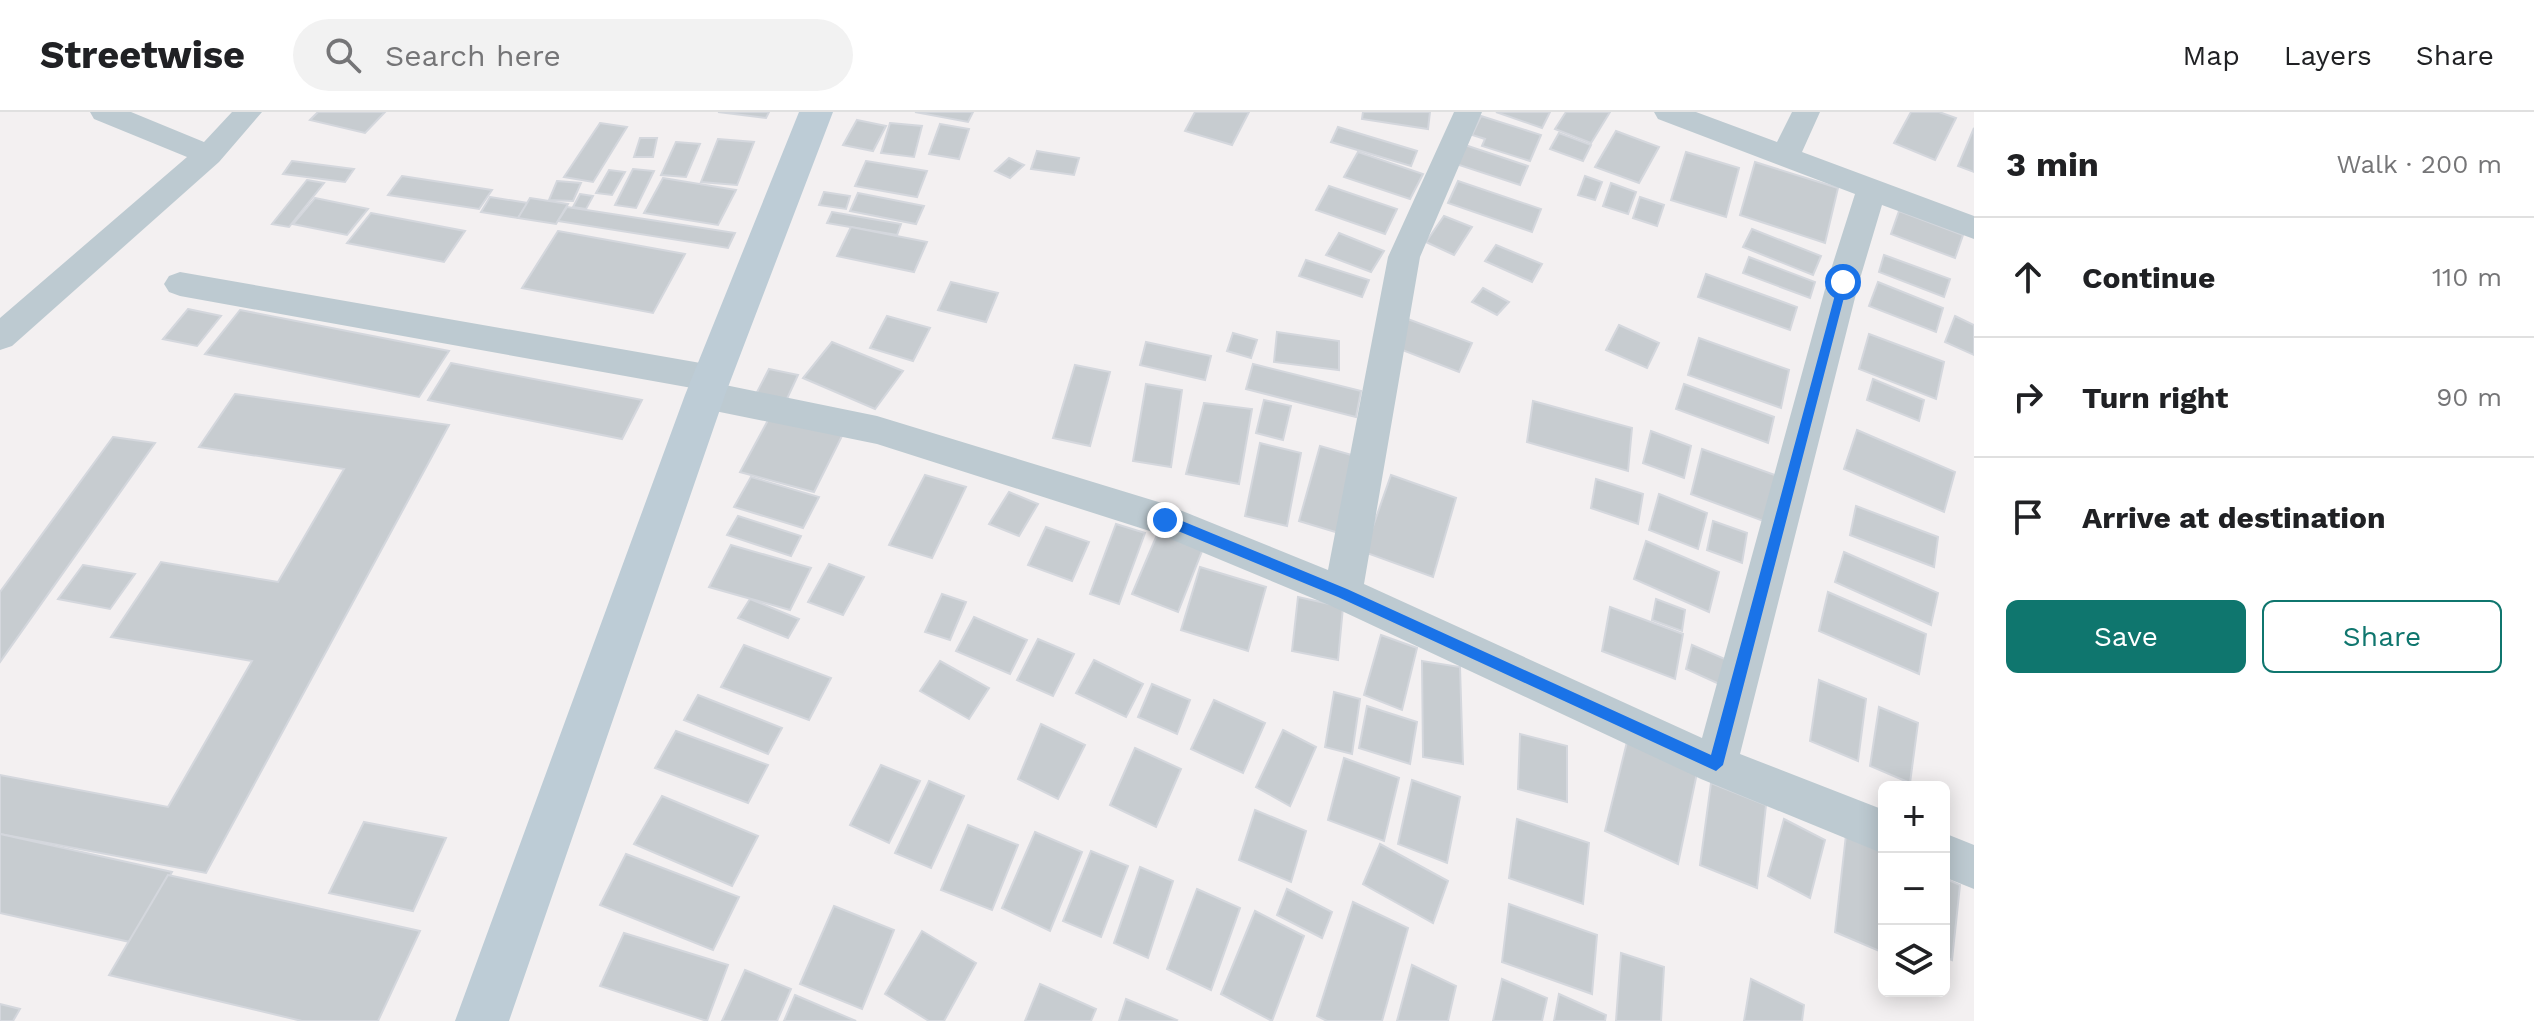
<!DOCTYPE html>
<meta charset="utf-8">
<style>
:root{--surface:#fff;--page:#f2f2f2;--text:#202124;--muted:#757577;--line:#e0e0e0;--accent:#0f766e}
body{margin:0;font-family:"Work Sans",sans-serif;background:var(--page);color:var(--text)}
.controls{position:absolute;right:24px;bottom:24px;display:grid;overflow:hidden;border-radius:12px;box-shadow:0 4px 20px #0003}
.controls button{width:72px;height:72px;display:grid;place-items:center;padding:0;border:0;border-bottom:2px solid var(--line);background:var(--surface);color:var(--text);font:40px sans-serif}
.stop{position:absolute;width:24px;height:24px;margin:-18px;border:6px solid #1a73e8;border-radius:50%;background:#fff}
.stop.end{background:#1a73e8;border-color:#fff;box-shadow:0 2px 8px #0008}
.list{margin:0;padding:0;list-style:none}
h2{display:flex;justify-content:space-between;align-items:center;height:104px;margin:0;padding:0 32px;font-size:34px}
h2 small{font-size:26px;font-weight:400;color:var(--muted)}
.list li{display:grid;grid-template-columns:52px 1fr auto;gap:24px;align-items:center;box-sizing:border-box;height:120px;padding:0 32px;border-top:2px solid var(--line)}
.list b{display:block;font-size:30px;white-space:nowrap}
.list em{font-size:26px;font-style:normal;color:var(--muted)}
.actions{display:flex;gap:16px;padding:24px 32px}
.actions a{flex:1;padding:18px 0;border:2px solid var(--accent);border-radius:12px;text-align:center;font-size:28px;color:var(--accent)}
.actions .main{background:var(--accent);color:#fff}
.icon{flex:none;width:44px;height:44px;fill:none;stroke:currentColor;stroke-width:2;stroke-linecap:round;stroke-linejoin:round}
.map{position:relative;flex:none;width:1974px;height:909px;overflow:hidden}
header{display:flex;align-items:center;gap:48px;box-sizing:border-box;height:112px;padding:0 40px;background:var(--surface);border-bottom:2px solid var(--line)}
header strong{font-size:38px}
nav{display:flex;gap:44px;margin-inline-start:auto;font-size:28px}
.search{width:560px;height:72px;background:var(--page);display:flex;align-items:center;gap:20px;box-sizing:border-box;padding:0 28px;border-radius:44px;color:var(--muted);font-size:30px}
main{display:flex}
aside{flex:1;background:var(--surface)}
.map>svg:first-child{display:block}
.building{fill:#c7ccd0;stroke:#d4d7dd;stroke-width:2}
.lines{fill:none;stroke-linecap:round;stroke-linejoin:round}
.street{fill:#bdcad1;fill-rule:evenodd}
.secondary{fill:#bdccd6;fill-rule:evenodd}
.route{fill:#1a73e8}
</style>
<header>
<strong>Streetwise</strong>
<div class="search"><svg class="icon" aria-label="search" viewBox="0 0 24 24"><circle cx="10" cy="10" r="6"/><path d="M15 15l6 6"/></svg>Search here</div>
<nav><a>Map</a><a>Layers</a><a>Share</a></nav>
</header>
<main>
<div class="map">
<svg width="1974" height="909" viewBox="0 0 1974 909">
<rect width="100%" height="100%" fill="#f3f0f1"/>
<!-- building -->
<g class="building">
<polygon points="318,0 385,0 365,21 310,8"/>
<polygon points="718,0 769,0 766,6"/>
<polygon points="915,0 973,0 968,10"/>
<polygon points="1195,0 1249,0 1232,33 1185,19"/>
<polygon points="1363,0 1430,0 1428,17 1362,7"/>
<polygon points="1496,0 1550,0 1542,16"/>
<polygon points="1566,0 1610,0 1591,31 1555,17"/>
<polygon points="1911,0 1939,0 1956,6 1935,48 1894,31"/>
<polygon points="1481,4 1541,23 1530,49 1482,34 1485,27 1472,23"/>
<polygon points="857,8 886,14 873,39 843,33"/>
<polygon points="600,11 627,15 593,70 564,65"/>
<polygon points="890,11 922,14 914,45 881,41"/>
<polygon points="940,12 969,17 959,47 929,42"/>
<polygon points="1338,15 1417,39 1411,54 1331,30"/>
<polygon points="1974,16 1974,60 1958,54"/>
<polygon points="1616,19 1659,35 1639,71 1595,55"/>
<polygon points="1559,21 1591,33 1583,49 1550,37"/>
<polygon points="640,26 657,26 653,45 634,45"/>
<polygon points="718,27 754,30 737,73 701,70"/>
<polygon points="676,30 700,32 686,65 661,63"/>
<polygon points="1465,33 1528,54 1520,73 1456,52"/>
<polygon points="1037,39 1079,46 1074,63 1031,57"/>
<polygon points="1358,40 1423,62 1410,87 1344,65"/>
<polygon points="1686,40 1739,56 1726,105 1671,88"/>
<polygon points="1009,46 1024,53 1010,66 995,59"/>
<polygon points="292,49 354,57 345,70 283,62"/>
<polygon points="866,49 927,59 917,85 855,74"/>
<polygon points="1755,50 1838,76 1825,131 1740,103"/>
<polygon points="633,57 654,59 636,96 615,93"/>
<polygon points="609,58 625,60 612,83 596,81"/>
<polygon points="402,64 492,78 479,97 388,83"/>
<polygon points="1585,64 1602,70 1595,88 1578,83"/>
<polygon points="663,66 736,78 718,113 644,101"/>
<polygon points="307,68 324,71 289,115 272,112"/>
<polygon points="557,69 581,71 573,89 549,88"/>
<polygon points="1458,69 1541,97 1532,120 1448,91"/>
<polygon points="1611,71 1636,80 1628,102 1603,94"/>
<polygon points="1329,74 1397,97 1385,122 1316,98"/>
<polygon points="824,80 850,84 846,97 819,93"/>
<polygon points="858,81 924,94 916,112 850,99"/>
<polygon points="580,82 593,84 586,97 573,95"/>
<polygon points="490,85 528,91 518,106 481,100"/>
<polygon points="1640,85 1664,93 1657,114 1633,106"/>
<polygon points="315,86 368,97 347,123 293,112"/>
<polygon points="530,86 568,92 556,112 518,106"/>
<polygon points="567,95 735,121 728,136 558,109"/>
<polygon points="1899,99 1963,123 1955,146 1891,122"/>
<polygon points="832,100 901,112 897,123 827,111"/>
<polygon points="371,101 465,119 444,150 347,131"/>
<polygon points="1444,104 1472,115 1454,143 1426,130"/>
<polygon points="851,115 927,130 914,160 837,144"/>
<polygon points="1752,117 1821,144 1813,163 1743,135"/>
<polygon points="558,119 685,142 653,201 522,176"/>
<polygon points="1339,121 1384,139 1371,160 1326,143"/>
<polygon points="1496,133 1542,152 1532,170 1485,149"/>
<polygon points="1884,143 1950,167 1944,185 1879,160"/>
<polygon points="1749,145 1815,170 1810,186 1743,161"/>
<polygon points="1306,148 1369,168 1362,185 1299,164"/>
<polygon points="1706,162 1797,195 1790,218 1698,185"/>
<polygon points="951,170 998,181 986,210 938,198"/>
<polygon points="1878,170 1943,196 1936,220 1869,194"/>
<polygon points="1483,176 1509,190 1497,203 1472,190"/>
<polygon points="188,197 221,204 197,234 163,227"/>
<polygon points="240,198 449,239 419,285 205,242"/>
<polygon points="887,204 930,216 913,249 870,236"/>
<polygon points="1955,204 1974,213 1974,243 1945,230"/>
<polygon points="1405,206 1472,231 1459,260 1392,234"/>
<polygon points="1619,213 1659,231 1647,256 1606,238"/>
<polygon points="1277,220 1339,229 1339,258 1274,250"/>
<polygon points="1233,221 1257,228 1251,246 1227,239"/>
<polygon points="1869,222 1944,250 1936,287 1859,257"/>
<polygon points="1699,226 1789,258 1781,296 1688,263"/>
<polygon points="832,230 903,259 875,297 803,266"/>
<polygon points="1146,230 1211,244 1205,268 1140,253"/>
<polygon points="451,251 642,288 622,327 428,288"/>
<polygon points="1253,252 1361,279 1356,305 1246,277"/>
<polygon points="1075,253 1110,260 1090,334 1053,326"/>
<polygon points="769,257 798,263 785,291 755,284"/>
<polygon points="1873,267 1924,288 1919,309 1867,288"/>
<polygon points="1146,272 1182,278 1171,355 1133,349"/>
<polygon points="1684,272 1774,305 1768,331 1676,297"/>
<polygon points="235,282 449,313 206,761 0,722 0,663 168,695 252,549 111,525 161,450 278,470 344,357 199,335"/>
<polygon points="1264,288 1291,294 1283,328 1256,321"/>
<polygon points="1533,289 1632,316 1628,359 1527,330"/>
<polygon points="1204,291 1252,297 1239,372 1186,362"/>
<polygon points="773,299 845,318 814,380 740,360"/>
<polygon points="1857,318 1955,360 1944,400 1844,357"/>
<polygon points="1651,319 1691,334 1684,366 1643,351"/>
<polygon points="113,325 155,331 0,550 0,480"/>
<polygon points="1260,331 1301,341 1287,414 1245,404"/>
<polygon points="1320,334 1362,346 1342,422 1299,409"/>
<polygon points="1702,337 1783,366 1774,413 1691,382"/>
<polygon points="925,363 966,375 932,446 889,433"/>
<polygon points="1391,363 1456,386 1433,465 1364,440"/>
<polygon points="751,365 819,385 803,416 734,395"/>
<polygon points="1596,367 1643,382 1638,412 1591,396"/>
<polygon points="1009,380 1038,392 1019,424 989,412"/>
<polygon points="1659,382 1707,401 1698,437 1649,418"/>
<polygon points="1856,394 1938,425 1934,455 1850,423"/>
<polygon points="738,404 801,424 791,444 727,423"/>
<polygon points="1713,409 1747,421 1742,451 1707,438"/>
<polygon points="1116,412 1145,421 1119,492 1090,482"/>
<polygon points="1046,415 1089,430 1072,469 1028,453"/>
<polygon points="1159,418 1204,434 1178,500 1132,482"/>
<polygon points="1646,429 1719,460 1709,500 1634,467"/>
<polygon points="731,433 811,456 790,498 709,475"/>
<polygon points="1844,440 1938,481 1931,513 1835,470"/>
<polygon points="829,452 864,465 843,503 808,490"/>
<polygon points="83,453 135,462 110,497 58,487"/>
<polygon points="1200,455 1266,475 1248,539 1181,518"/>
<polygon points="1828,480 1926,522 1919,562 1819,519"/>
<polygon points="942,482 966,490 950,528 925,520"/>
<polygon points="1298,485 1343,495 1338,548 1292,539"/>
<polygon points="750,487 799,507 788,526 738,506"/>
<polygon points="1656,487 1685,498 1682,519 1652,508"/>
<polygon points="1610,495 1683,522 1675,567 1602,539"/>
<polygon points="974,505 1027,528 1010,562 956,539"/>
<polygon points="1381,523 1417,536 1402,598 1364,583"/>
<polygon points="1038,527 1074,542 1053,584 1017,568"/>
<polygon points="744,533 831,566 809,608 721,575"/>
<polygon points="1692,533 1732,550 1726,575 1686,557"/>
<polygon points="1094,548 1143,572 1126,605 1076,581"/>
<polygon points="940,549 989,576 969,607 920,579"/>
<polygon points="1422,549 1460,555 1463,652 1423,645"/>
<polygon points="1819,568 1866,587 1858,649 1810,629"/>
<polygon points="1152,572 1190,588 1177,622 1138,605"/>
<polygon points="1334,580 1360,587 1352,642 1325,635"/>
<polygon points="698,583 782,616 768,642 684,608"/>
<polygon points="1214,588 1265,611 1243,661 1191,637"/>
<polygon points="1367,594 1417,610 1410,652 1359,636"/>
<polygon points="1879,595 1918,611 1910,671 1870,654"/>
<polygon points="1041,612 1085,633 1058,687 1018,667"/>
<polygon points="1283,618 1316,635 1290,694 1256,675"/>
<polygon points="676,619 768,653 748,691 655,656"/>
<polygon points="1520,622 1567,634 1567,690 1518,677"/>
<polygon points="1628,626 1698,656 1678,752 1605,719"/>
<polygon points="1135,636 1181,657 1156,715 1110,693"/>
<polygon points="1344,646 1399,666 1384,729 1328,708"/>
<polygon points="881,653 920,669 889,731 850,713"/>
<polygon points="1412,668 1460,685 1447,751 1398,732"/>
<polygon points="929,669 964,684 931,756 895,741"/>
<polygon points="1711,671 1766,693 1757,776 1700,753"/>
<polygon points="662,684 758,724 732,774 634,732"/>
<polygon points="1255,698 1306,719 1291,770 1239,748"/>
<polygon points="1517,707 1589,731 1583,792 1509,766"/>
<polygon points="1784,707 1825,728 1810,786 1768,764"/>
<polygon points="364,710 446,726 413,799 329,781"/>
<polygon points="968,713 1018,733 992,798 941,778"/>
<polygon points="1035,720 1082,740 1050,819 1002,796"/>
<polygon points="0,722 172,760 130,830 0,801"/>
<polygon points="1846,723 1884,739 1884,841 1835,820"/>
<polygon points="1380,732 1448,769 1433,811 1363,772"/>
<polygon points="1091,739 1128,754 1101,825 1063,809"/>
<polygon points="626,742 739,785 713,838 600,793"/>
<polygon points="1140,755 1173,769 1148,846 1114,831"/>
<polygon points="168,763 420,819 378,909 302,909 109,863"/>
<polygon points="1944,766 1960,773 1952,848 1944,845"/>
<polygon points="1197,777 1240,796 1211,878 1167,857"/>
<polygon points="1287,777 1332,800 1322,826 1277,803"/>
<polygon points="1353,790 1408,816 1382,909 1327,909 1317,904"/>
<polygon points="1509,792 1597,823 1592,882 1502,850"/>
<polygon points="834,794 894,818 862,897 800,872"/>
<polygon points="1255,799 1304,824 1272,909 1221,882"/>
<polygon points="922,819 976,851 944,909 929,909 885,882"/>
<polygon points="624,821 728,853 707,909 600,874"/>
<polygon points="1621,841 1664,855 1661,909 1616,909"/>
<polygon points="1412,853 1456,874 1448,909 1397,909"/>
<polygon points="745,858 791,877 777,909 722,909"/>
<polygon points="1502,867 1547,886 1542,909 1493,909"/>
<polygon points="1751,867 1804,893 1802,909 1744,909"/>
<polygon points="1040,872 1096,897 1091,909 1025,909"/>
<polygon points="1559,882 1606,903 1605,909 1554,909"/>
<polygon points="795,883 856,909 784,909"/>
<polygon points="1126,887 1177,908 1176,909 1119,909"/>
<polygon points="0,892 20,897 13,909 0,909"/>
</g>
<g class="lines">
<!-- street -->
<g class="street">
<polygon points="90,0 131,0 204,30 232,0 262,0 219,50 12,234 0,238 0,206 187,45 94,7"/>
<polygon points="1454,0 1482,0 1420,145 1364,472 1702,626 1827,170 1855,82 1658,7 1654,0 1696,0 1777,30 1792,0 1820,0 1802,40 1974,104 1974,127 1882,93 1859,170 1740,642 1884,698 1884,742 1701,667 1329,493 1156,421 877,332 705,297 693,293 688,283 692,276 180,184 169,180 164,172 169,164 180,160 712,253 724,257 729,266 725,273 877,304 1165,392 1328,458 1388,145"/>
<polygon points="1944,721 1974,733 1974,777 1944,765"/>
</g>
<!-- secondary -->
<polygon class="secondary" points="799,0 833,0 725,283 509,909 455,909 685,283"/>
</g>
<!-- route -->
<polygon class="route" points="1839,168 1848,170 1723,653 1716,659 1338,485 1161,412 1159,408 1165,402 1170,404 1347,477 1711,643"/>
</svg>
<div class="controls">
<button>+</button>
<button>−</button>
<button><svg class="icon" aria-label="layers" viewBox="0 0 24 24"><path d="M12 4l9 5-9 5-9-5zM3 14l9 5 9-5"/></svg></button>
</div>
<div class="stop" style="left:1843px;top:170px"></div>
<div class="stop end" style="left:1165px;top:408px"></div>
</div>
<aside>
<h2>3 min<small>Walk · 200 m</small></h2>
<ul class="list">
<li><svg class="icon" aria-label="ahead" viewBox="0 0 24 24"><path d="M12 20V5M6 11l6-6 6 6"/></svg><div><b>Continue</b></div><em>110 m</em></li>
<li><svg class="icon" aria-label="right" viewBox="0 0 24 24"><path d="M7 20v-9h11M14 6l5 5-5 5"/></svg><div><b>Turn right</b></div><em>90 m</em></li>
<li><svg class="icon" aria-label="arrive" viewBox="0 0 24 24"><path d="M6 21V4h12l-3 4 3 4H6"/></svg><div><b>Arrive at destination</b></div></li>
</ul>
<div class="actions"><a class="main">Save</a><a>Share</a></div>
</aside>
</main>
